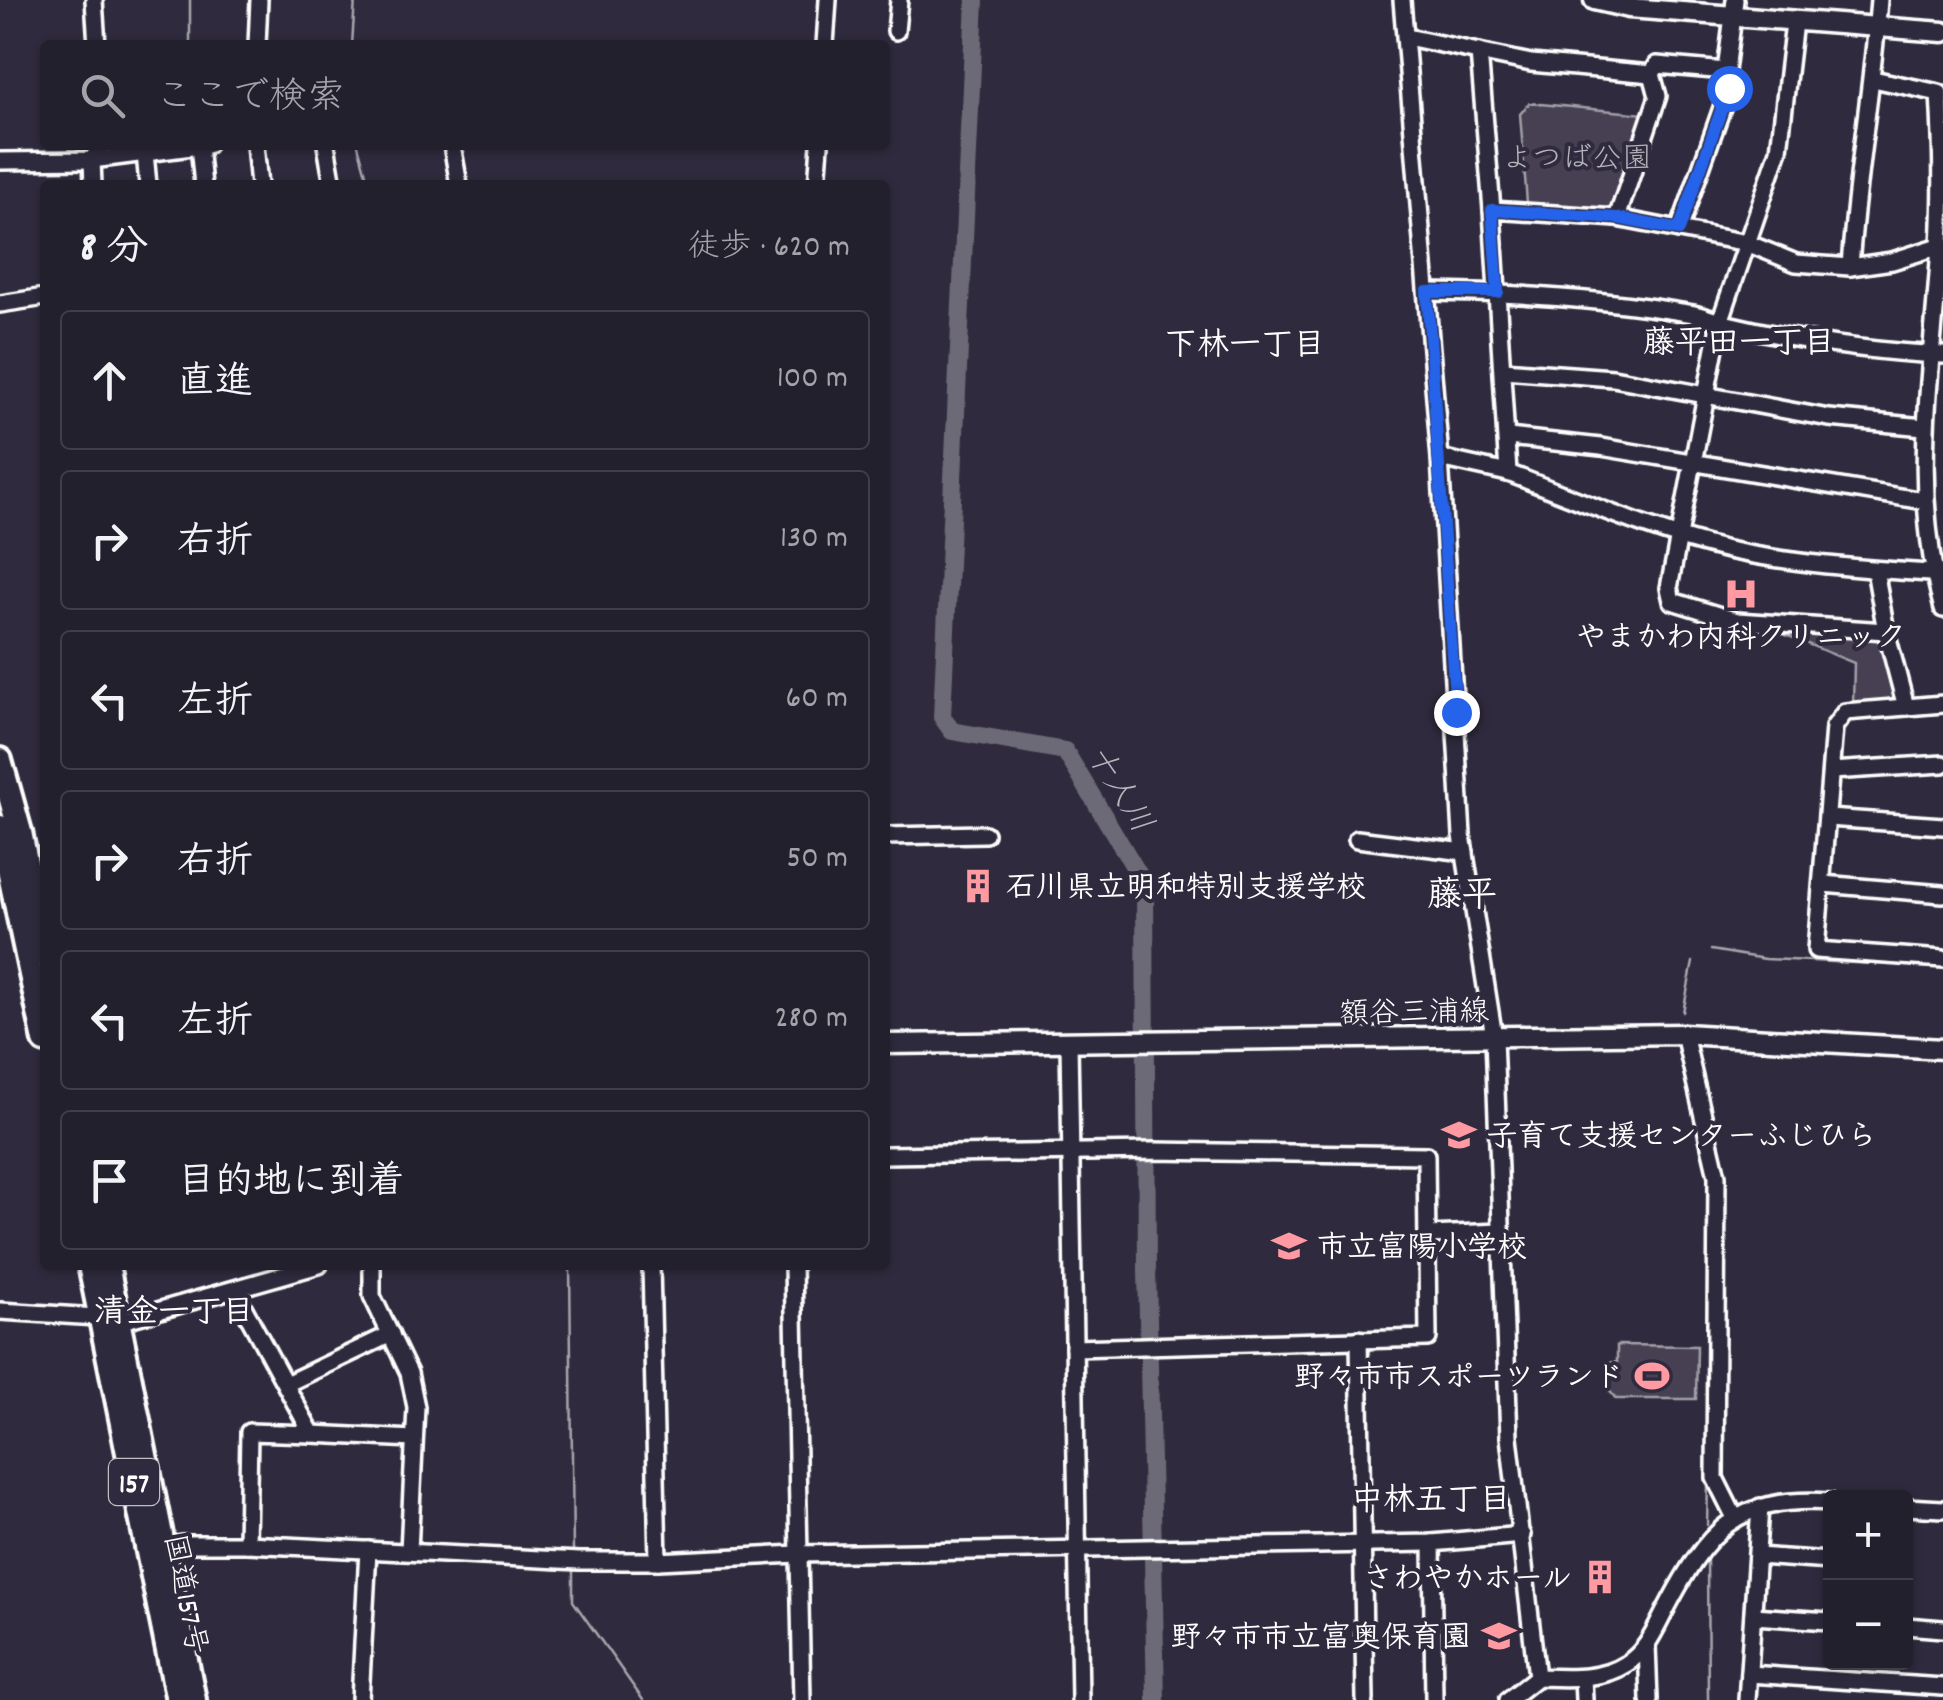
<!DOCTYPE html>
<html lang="ja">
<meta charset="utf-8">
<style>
:root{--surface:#23202e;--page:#2f2d3a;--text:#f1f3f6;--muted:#a3a3aa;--line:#403e4a}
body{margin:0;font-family:Dekko,"Klee One",sans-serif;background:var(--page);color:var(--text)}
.controls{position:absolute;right:30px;bottom:30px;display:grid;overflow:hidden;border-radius:10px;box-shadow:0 2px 8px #0004}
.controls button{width:90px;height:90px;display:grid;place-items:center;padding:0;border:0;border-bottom:2px solid var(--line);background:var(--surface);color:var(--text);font:50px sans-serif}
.stop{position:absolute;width:30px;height:30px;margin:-22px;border:8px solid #2563eb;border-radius:50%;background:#fff}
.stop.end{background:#2563eb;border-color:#fff;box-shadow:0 2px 10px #0008}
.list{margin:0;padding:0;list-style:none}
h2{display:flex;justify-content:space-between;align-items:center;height:130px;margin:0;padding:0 40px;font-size:42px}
h2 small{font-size:32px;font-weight:400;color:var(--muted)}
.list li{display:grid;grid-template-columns:65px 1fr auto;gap:30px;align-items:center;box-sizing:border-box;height:140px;margin:0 20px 20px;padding:0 20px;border:2px solid var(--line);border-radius:10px}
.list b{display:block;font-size:38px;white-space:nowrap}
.list em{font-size:32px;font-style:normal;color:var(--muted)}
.icon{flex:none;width:55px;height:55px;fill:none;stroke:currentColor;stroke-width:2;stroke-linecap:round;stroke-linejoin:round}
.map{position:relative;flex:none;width:1943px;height:1700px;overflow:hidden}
.search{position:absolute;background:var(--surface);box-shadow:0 2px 8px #0004;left:40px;top:40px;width:850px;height:110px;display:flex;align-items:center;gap:25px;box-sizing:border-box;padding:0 35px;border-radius:10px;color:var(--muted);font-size:38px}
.panel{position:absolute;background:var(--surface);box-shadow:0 2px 8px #0004;left:40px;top:180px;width:850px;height:1090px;border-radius:10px}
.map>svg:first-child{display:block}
.green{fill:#464152;stroke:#a2a0a8;stroke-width:2.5}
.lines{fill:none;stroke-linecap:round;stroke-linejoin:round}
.stream{stroke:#a7a6ad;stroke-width:2.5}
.river{stroke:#6d6a77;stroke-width:18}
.minor-casing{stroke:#fff;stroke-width:22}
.major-casing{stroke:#fff;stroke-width:25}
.highway-casing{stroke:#fff;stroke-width:30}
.minor{stroke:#2f2a3d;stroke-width:15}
.major{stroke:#2f2a3d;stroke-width:18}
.highway{stroke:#2f2a3d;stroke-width:22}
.route{stroke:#2563eb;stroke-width:12}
.labels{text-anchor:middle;stroke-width:8;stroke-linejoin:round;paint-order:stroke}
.shield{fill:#2f2a3d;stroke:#c1bfc5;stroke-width:2.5}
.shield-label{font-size:28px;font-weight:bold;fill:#fff}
.park-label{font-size:30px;fill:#b5b3ba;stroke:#2f2a3d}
.poi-label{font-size:30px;font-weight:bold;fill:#fff;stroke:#2f2a3d;text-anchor:start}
.street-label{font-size:30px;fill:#fff;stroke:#2f2a3d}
.neighbourhood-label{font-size:32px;font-weight:bold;fill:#fff;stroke:#2f2a3d}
.water-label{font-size:32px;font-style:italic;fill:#b6b4bb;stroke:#2f2a3d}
.quarter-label{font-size:35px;font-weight:bold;fill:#fff;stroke:#2f2a3d}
</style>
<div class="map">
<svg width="1943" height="1700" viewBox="0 0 1943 1700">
<rect width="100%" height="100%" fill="#2f2a3d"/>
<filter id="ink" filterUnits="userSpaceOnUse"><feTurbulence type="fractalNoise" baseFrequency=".01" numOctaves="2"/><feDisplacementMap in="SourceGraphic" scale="20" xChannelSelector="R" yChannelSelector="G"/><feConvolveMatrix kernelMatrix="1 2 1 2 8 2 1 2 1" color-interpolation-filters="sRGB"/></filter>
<g filter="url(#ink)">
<!-- green -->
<g class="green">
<polygon points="1530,103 1645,114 1613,209 1527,203 1520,114"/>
<polygon points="1764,626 1883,635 1900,702 1853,705 1854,663"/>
<polygon points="1617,1345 1697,1346 1696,1399 1616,1399 1608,1389 1607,1363 1617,1362"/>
</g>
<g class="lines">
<!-- stream -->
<g class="stream">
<polyline points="190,45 190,0"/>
<polyline points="352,45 355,0"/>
<polyline points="358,145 369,185"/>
<polyline points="1711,950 1765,959 1943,967"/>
<polyline points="1683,1012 1693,962"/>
<polyline points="1680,1051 1686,1077"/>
<polyline points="570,1265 573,1556"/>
<polyline points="1707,1525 1708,1482"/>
<polyline points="1707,1557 1708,1700"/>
<polyline points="573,1569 573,1601 643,1700"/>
</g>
<!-- river -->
<polyline class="river" points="975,0 942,717 952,731 1065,751 1145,885 1147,1270 1156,1700"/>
<!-- minor casing -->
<g class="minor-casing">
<g id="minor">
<polyline points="94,0 97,45"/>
<path d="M1402,0L1440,458L1462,835L1494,1037L1509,1437L1537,1677C1566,1678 1600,1681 1626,1664C1647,1651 1655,1630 1666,1609C1707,1531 1735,1496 1830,1502"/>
<path d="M1735,0L1726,71L1729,88L1679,230L1617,218L1492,210L1508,473C1580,500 1653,533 1728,550C1798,565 1872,569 1943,574"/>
<polyline points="1794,22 1779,150 1720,322 1669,588 1672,601 1737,621 1886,631"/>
<polyline points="896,31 899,0"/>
<polyline points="1407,37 1531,63 1652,74 1657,65 1726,71"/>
<polyline points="257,45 259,0"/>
<polyline points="825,45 828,0"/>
<polyline points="1479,52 1492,210"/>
<path d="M1873,79L1939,93C1942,144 1943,194 1940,245C1933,370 1909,485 1943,609"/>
<polyline points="255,145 259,185"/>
<polyline points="326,145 333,185"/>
<polyline points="452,145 459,185"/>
<polyline points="145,153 148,185"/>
<polyline points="0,161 92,160 199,146"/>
<polyline points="93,185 92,160 101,145"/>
<polyline points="203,185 199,146 207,145"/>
<polyline points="817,185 820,145"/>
<polyline points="1617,218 1658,96 1652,74"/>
<polyline points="1679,230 1747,243 1796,263 1850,267 1892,261 1943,245"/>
<path d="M1850,267C1856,178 1872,90 1879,0"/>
<path d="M1427,292C1516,293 1606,299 1694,314C1704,316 1713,320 1723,323C1794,340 1870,352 1943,355"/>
<polyline points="0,304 45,297"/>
<polyline points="1503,370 1613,378 1829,418 1924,427"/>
<polyline points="1508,437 1601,447 1924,501"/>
<polyline points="1440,458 1508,473"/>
<polyline points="1875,570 1886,631 1906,707"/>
<polyline points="1943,704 1845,712 1834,727 1816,950 1943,959"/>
<polyline points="1831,771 1943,764"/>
<polyline points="1828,818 1943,826"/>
<polyline points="885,836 985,834"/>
<polyline points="1357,839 1465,852"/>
<polyline points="1823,884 1943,894"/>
<polyline points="1684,1034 1717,1176 1715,1478 1735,1518"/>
<polyline points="1069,1042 1080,1700"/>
<polyline points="885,1155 1153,1151 1426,1155 1428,1338 1074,1348"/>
<polyline points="1429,1235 1501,1232"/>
<polyline points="372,1265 372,1296 409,1373 416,1407 409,1551"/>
<polyline points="651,1265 658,1561"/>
<polyline points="793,1265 802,1700"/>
<polyline points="234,1290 312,1434 249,1432 247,1544"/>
<polyline points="0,1311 129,1319 319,1265"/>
<polyline points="1359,1339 1365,1700"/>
<polyline points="286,1384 391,1334"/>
<polyline points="312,1434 414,1439"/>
<polyline points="1906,1507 1943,1509"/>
<polyline points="1432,1543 1434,1700"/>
<polyline points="163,1547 184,1544 247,1544 579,1561 658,1561 798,1554 1432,1543 1522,1535"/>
<polyline points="1757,1556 1830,1561"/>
<polyline points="1753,1616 1830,1621"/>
<polyline points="1906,1626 1943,1629"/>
<polyline points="1647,1645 1649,1700"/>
<polyline points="1749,1674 1943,1687"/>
<polyline points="1583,1678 1584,1700"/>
<polyline points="360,1700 368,1550"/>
<polyline points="1508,1700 1537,1677"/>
<polyline points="1747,1700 1760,1507"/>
</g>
</g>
<!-- major casing -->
<g class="major-casing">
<g id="major">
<polyline points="1594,0 1629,8 1943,32"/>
<polyline points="885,1044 1684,1034 1943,1049"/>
</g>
</g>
<!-- highway casing -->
<g class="highway-casing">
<g id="highway">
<polyline points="0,760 20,832 45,956"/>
<polyline points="0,827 45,1041"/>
<polyline points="90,1265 178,1700"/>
<polyline points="107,1265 194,1700"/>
</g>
</g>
<!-- minor -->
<use href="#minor" class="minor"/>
<!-- major -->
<use href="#major" class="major"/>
<!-- highway -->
<use href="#highway" class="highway"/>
</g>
</g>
<g class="lines" filter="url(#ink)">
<!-- route -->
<polyline class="route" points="1456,712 1427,292 1498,292 1492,210 1617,218 1679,230 1729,88"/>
</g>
<!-- icons -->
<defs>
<g id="hospital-bare" transform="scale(2.7)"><path d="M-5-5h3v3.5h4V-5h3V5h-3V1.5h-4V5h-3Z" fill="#ff9aa2" stroke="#2f2a3d" stroke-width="2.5" paint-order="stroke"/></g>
<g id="building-bare" transform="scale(2.7)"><path d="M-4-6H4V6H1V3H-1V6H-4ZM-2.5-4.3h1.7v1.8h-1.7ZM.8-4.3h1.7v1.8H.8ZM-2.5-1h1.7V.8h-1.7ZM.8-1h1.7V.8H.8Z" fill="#ff9aa2" stroke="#2f2a3d" stroke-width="2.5" paint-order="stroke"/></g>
<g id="school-bare" transform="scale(2.7)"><path d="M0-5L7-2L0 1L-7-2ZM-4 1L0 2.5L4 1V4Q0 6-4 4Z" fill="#ff9aa2" stroke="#2f2a3d" stroke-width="2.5" paint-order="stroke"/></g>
<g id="stadium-bare" transform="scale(2.7)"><path d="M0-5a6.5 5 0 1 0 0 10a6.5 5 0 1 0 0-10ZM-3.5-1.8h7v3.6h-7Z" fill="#ff9aa2" stroke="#2f2a3d" stroke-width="2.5" paint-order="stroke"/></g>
</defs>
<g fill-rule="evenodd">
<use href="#hospital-bare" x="1741" y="594"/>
<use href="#building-bare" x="978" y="886"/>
<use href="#school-bare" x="1459" y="1135"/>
<use href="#school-bare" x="1289" y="1246"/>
<use href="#stadium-bare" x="1652" y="1376"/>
<use href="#building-bare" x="1600" y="1577"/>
<use href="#school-bare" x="1499" y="1636"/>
</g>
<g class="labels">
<!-- shield labels -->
<rect class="shield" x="109" y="1459" width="50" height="46" rx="8"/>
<g class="shield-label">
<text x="134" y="1492">157</text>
</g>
<!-- park labels -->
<g class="park-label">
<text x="1577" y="167">よつば公園</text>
</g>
<!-- poi labels -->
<g class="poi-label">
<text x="1741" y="646" text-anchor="middle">やまかわ内科クリニック</text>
<text x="1006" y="896">石川県立明和特別支援学校</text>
<text x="1487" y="1145">子育て支援センターふじひら</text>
<text x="1317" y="1256">市立富陽小学校</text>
<text x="1624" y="1386" text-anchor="end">野々市市スポーツランド</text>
<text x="1572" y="1587" text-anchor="end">さわやかホール</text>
<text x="1471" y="1646" text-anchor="end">野々市市立富奥保育園</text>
</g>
<!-- street labels -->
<g class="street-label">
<text transform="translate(1414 1011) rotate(-1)" y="10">額谷三浦線</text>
<text transform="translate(187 1594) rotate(79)" y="10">国道157号</text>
</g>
<!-- neighbourhood labels -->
<g class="neighbourhood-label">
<text x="1739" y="352">藤平田一丁目</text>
<text x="1245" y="354">下林一丁目</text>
<text x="174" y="1321">清金一丁目</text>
<text x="1431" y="1509">中林五丁目</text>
</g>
<!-- water labels -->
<g class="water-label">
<text transform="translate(1121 788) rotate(58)" y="11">十人川</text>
</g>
<!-- quarter labels -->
<g class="quarter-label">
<text x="1462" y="905">藤平</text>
</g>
</g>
</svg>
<div class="controls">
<button>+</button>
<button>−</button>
</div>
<div class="stop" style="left:1729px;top:88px"></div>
<div class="stop end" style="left:1456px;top:712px"></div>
<div class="search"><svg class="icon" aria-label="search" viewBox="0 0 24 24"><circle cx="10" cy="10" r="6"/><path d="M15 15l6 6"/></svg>ここで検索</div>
<section class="panel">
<h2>8 分<small>徒歩 · 620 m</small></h2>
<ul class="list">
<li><svg class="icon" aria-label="ahead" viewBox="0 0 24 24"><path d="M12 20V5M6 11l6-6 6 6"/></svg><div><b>直進</b></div><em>100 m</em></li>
<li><svg class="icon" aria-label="right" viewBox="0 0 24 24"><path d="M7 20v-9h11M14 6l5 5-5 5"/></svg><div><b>右折</b></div><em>130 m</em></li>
<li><svg class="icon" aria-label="left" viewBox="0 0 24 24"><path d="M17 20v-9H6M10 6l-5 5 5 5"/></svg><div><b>左折</b></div><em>60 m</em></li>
<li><svg class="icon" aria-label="right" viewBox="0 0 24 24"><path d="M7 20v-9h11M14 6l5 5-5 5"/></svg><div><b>右折</b></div><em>50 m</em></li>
<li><svg class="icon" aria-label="left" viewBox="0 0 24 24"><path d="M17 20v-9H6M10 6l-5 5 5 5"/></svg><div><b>左折</b></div><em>280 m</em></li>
<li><svg class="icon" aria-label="arrive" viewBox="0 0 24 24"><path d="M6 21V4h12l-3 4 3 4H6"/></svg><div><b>目的地に到着</b></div></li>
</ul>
</section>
</div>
